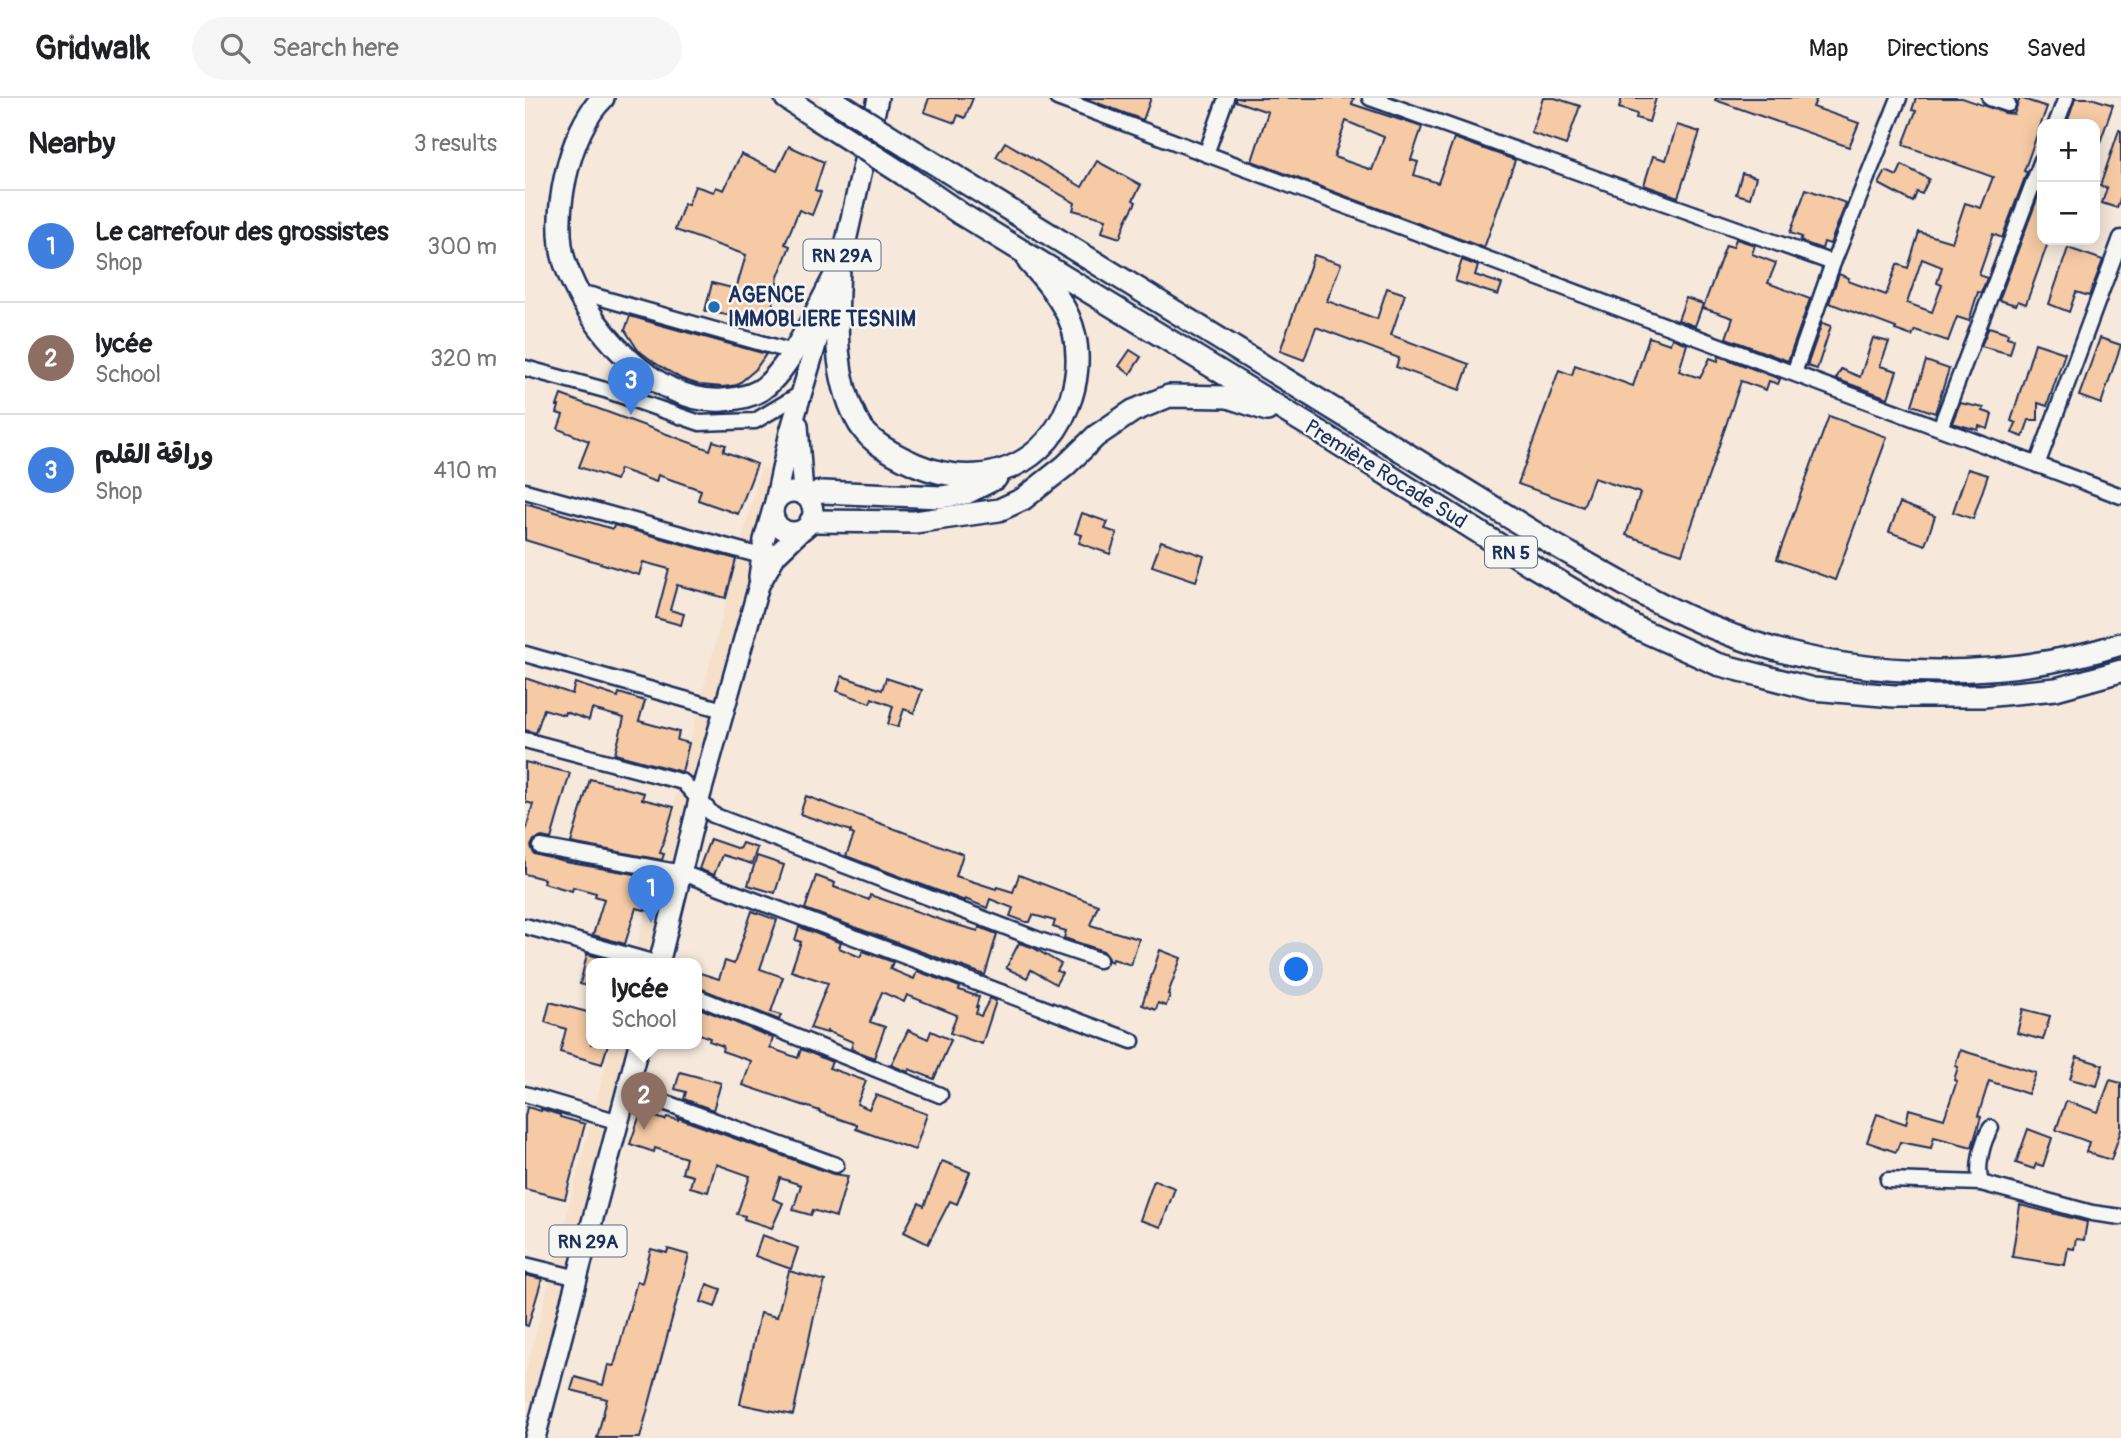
<!DOCTYPE html>
<meta charset="utf-8">
<style>
:root{--surface:#fff;--page:#f6f6f6;--text:#202124;--muted:#757577;--line:#e0e0e0;--accent:#1f6fb2}
body{margin:0;font-family:Pangolin,"Playpen Sans Arabic",sans-serif;background:var(--page);color:var(--text)}
.controls{position:absolute;right:21px;top:21px;display:grid;overflow:hidden;border-radius:14px;box-shadow:0 4px 18px #0003}
.controls button{width:63px;height:63px;display:grid;place-items:center;padding:0;border:0;border-bottom:2px solid var(--line);background:var(--surface);color:var(--text);font:35px sans-serif}
.you{position:absolute;left:772px;top:872px;width:24px;height:24px;margin:-18px;border:5px solid #fff;border-radius:50%;background:#1a73e8;box-shadow:0 0 0 10px #1a73e833}
.badge{display:grid;place-items:center;width:46px;height:46px;border-radius:50%;background:var(--accent);color:#fff;font-size:23px;font-weight:700}
.pin{position:absolute;translate:-50% -58px;filter:drop-shadow(0 2px 4px #0008)}
.pin::after{content:'';position:absolute;top:37px;width:24px;height:21px;background:inherit;clip-path:polygon(0 0,100% 0,50% 100%)}
.popup{position:absolute;left:61px;top:860px;width:116px;height:91px;box-sizing:border-box;display:grid;place-content:center;border-radius:14px;background:var(--surface);filter:drop-shadow(0 2px 5px #0005);font-size:23px;white-space:nowrap;color:var(--muted)}
.popup b{font-size:26px;color:var(--text)}
.popup::after{content:'';position:absolute;left:50%;top:100%;margin-left:-14px;border:14px solid transparent;border-top-color:var(--surface)}
.list{margin:0;padding:0;list-style:none}
h2{display:flex;justify-content:space-between;align-items:center;height:91px;margin:0;padding:0 28px;font-size:30px}
h2 small{font-size:23px;font-weight:400;color:var(--muted)}
.list li{display:grid;grid-template-columns:46px 1fr auto;gap:21px;align-items:center;box-sizing:border-box;height:112px;padding:0 28px;border-top:2px solid var(--line)}
.list b{display:block;font-size:26px;white-space:nowrap}
.list p{margin:0;font-size:23px;white-space:nowrap;color:var(--muted)}
.list em{font-size:23px;font-style:normal;color:var(--muted)}
.icon{flex:none;width:38px;height:38px;fill:none;stroke:currentColor;stroke-width:2;stroke-linecap:round;stroke-linejoin:round}
.map{position:relative;flex:none;width:1596px;height:1340px;overflow:hidden}
header{display:flex;align-items:center;gap:42px;box-sizing:border-box;height:98px;padding:0 35px;background:var(--surface);border-bottom:2px solid var(--line)}
header strong{font-size:33px}
nav{display:flex;gap:38px;margin-inline-start:auto;font-size:24px}
.search{width:490px;height:63px;background:var(--page);display:flex;align-items:center;gap:18px;box-sizing:border-box;padding:0 24px;border-radius:38px;color:var(--muted);font-size:26px}
main{display:flex}
aside{flex:1;background:var(--surface)}
.map>svg:first-child{display:block}
.built{fill:#f6e0ca}
.building{fill:#f5caa4;stroke:#1b2f5e;stroke-width:2;fill-rule:evenodd}
.lines{fill:none;stroke-linecap:round;stroke-linejoin:round}
.minor-casing{stroke:#1b2f5e;stroke-width:19}
.major-casing{stroke:#1b2f5e;stroke-width:24}
.highway-casing{stroke:#1b2f5e;stroke-width:26}
.minor{stroke:#f6f6f2;stroke-width:14}
.major{stroke:#f6f6f2;stroke-width:19}
.highway{stroke:#f6f6f2;stroke-width:21}
.highway-bridge-casing{stroke:#1b2f5e;stroke-width:26;stroke-linecap:butt}
.highway-bridge{stroke:#f6f6f2;stroke-width:21}
.poi-dot{fill:#1f6fb2;stroke:#f6f6f2;stroke-width:2.5}
.labels{text-anchor:middle;stroke-width:5;stroke-linejoin:round;paint-order:stroke}
.shield{fill:#f6f6f2;stroke:#5d6b8a;stroke-width:2}
.shield-label{font-size:19px;font-weight:bold;fill:#1b2f5e}
.poi-label{font-size:21px;font-weight:bold;fill:#1b2f5e;stroke:#f6f6f2;text-anchor:start}
.street-label{font-size:21px;fill:#1b2f5e;stroke:#f6f6f2}
</style>
<header>
<strong>Gridwalk</strong>
<div class="search"><svg class="icon" aria-label="search" viewBox="0 0 24 24"><circle cx="10" cy="10" r="6"/><path d="M15 15l6 6"/></svg>Search here</div>
<nav><a>Map</a><a>Directions</a><a>Saved</a></nav>
</header>
<main>
<aside>
<h2>Nearby<small>3 results</small></h2>
<ul class="list">
<li><span class="badge" style="background:#3f7fe0">1</span><div><b>Le carrefour des grossistes</b><p>Shop</p></div><em>300 m</em></li>
<li><span class="badge" style="background:#8d6e63">2</span><div><b>lycée</b><p>School</p></div><em>320 m</em></li>
<li><span class="badge" style="background:#3f7fe0">3</span><div><b>وراقة القلم</b><p>Shop</p></div><em>410 m</em></li>
</ul>
</aside>
<div class="map">
<svg width="1596" height="1340" viewBox="0 0 1596 1340">
<rect width="100%" height="100%" fill="#f6e9db"/>
<filter id="ink" filterUnits="userSpaceOnUse"><feTurbulence type="fractalNoise" baseFrequency=".0143" numOctaves="2"/><feDisplacementMap in="SourceGraphic" scale="14" xChannelSelector="R" yChannelSelector="G"/><feConvolveMatrix kernelMatrix="1 2 1 2 8 2 1 2 1" color-interpolation-filters="sRGB"/></filter>
<g filter="url(#ink)">
<!-- built -->
<g class="built">
<polygon points="236,369 250,373 125,866 107,866"/>
<polygon points="86,946 104,946 12,1308 0,1300 0,1277"/>
</g>
<!-- building -->
<g class="building">
<polygon points="404,0 448,0 440,20 433,17 430,25 399,14"/>
<polygon points="559,0 626,0 618,22"/>
<path d="M710,0H829L827,6L897,29L886,62L893,64L889,77L913,85L929,40L990,62L959,150L727,63L743,14L710,3ZM821,23L859,39L847,72L809,59Z"/>
<polygon points="1018,0 1030,0 1055,8 1041,47 1006,35"/>
<polygon points="1097,0 1131,0 1124,24 1111,20 1112,16 1094,10"/>
<polygon points="1191,0 1292,0 1288,9 1334,25 1324,49 1190,2"/>
<path d="M1391,0H1437L1480,15L1489,16L1495,0L1522,9L1499,73L1502,74L1477,140L1468,136L1454,177L1462,180L1456,195L1453,194L1444,223L1432,219L1423,243L1390,232L1387,238L1370,232L1371,230L1304,205L1314,176L1324,180L1323,183L1361,197L1372,166L1383,170L1394,134L1427,144L1440,105L1456,110L1468,79L1378,47L1391,13L1387,12ZM1397,161L1417,169L1412,185L1417,187L1407,214L1382,205Z"/>
<polygon points="1550,0 1566,0 1588,7 1572,53 1570,53 1570,26 1558,26 1543,21"/>
<polygon points="1152,27 1175,34 1153,99 1119,87 1128,58 1141,62"/>
<polygon points="1594,32 1596,33 1596,98 1592,110 1577,105 1582,90 1575,88"/>
<polygon points="480,44 557,89 572,63 616,87 608,102 611,104 601,123 595,140 577,134 581,121 548,112 550,105 471,59"/>
<polygon points="264,48 299,64 290,92 296,94 287,117 274,112 260,146 265,148 253,179 249,202 241,224 180,213 187,185 211,191 221,157 150,132 159,106 163,107 170,88 189,94 191,89 199,92 216,56 252,73"/>
<polygon points="1377,67 1404,81 1397,96 1392,94 1388,104 1354,86 1361,73 1372,78"/>
<polygon points="1217,75 1231,79 1225,100 1211,96"/>
<polygon points="1517,88 1517,142 1524,142 1501,206 1493,203 1491,207 1474,202"/>
<polygon points="1281,91 1321,105 1305,146 1299,144 1297,151 1275,143 1277,139 1265,135"/>
<polygon points="1211,141 1230,147 1227,156 1251,165 1243,185 1285,201 1263,263 1201,240 1208,220 1178,210 1201,147 1208,149"/>
<polygon points="1543,150 1578,162 1564,198 1551,194 1544,214 1524,206"/>
<polygon points="789,157 816,166 802,203 852,221 862,190 880,196 866,237 944,266 935,292 871,269 874,260 791,229 779,262 755,253"/>
<polygon points="937,162 953,168 950,177 977,186 973,197 930,183"/>
<polygon points="1161,200 1178,206 1170,228 1153,222"/>
<polygon points="105,218 132,226 241,256 230,272 212,287 198,289 175,287 157,281 130,265 113,252 100,232"/>
<polygon points="1297,225 1306,228 1292,271 1282,268"/>
<polygon points="1464,229 1483,235 1482,239 1489,241 1485,256 1456,248"/>
<polygon points="1124,239 1145,246 1147,240 1162,246 1154,273 1175,280 1185,260 1193,263 1194,258 1255,281 1253,286 1244,283 1241,292 1216,283 1157,456 1101,437 1115,395 1069,380 1058,409 993,386 1034,272 1047,277 1050,267 1108,288"/>
<polygon points="1348,240 1364,244 1355,268 1372,273 1363,300 1311,281 1316,271 1335,279"/>
<polygon points="1575,240 1596,247 1576,306 1554,298"/>
<polygon points="1510,245 1540,255 1522,308 1513,305 1513,322 1504,322 1498,339 1487,335 1491,325 1486,323"/>
<polygon points="605,252 616,259 605,276 594,268"/>
<polygon points="1401,263 1424,271 1410,315 1387,307"/>
<polygon points="36,297 185,352 188,343 201,347 198,353 232,366 213,416 173,402 176,392 133,377 131,384 95,371 91,382 54,369 64,343 33,331 38,317 32,315 34,308 32,308"/>
<polygon points="1435,305 1459,310 1458,313 1467,316 1463,331 1454,328 1453,332 1427,325"/>
<polygon points="1304,318 1362,339 1310,482 1252,461"/>
<polygon points="1443,371 1463,377 1448,421 1428,414"/>
<polygon points="0,405 88,431 89,427 211,461 201,500 152,487 145,512 159,516 156,527 131,520 144,471 118,464 114,477 0,442"/>
<polygon points="1375,405 1410,418 1400,447 1364,434"/>
<polygon points="557,415 583,424 580,431 592,435 585,456 554,445 557,437 550,435"/>
<polygon points="636,443 679,458 671,483 627,468"/>
<polygon points="317,578 357,592 361,580 397,592 389,615 379,611 373,629 363,626 368,608 347,600 345,605 312,593"/>
<polygon points="0,580 47,596 50,585 93,599 94,595 120,603 114,623 154,634 152,642 164,645 157,674 90,656 99,620 67,611 64,622 40,614 39,617 19,611 11,635 0,632"/>
<polygon points="0,664 45,675 26,741 17,739 9,742 6,748 9,756 40,764 133,780 124,813 111,810 100,846 68,837 79,801 70,798 71,795 48,789 47,793 18,785 19,781 0,776 0,735 8,706 0,704"/>
<polygon points="65,681 119,695 117,701 149,709 135,755 139,756 137,762 46,745"/>
<polygon points="281,698 438,756 431,778 471,791 472,789 488,794 494,777 573,807 565,827 614,841 606,867 588,861 587,864 583,862 582,856 578,853 539,840 541,833 528,829 530,823 508,817 505,824 501,824 485,818 488,810 465,801 462,810 440,801 440,803 321,758 329,737 325,735 326,733 275,716"/>
<polygon points="185,741 214,751 217,745 232,750 227,766 197,757 189,777 174,771"/>
<polygon points="232,758 259,767 250,795 223,787"/>
<polygon points="291,778 310,785 309,789 344,802 345,797 425,825 453,833 454,829 472,836 460,877 280,811"/>
<polygon points="227,813 252,822 235,871 258,879 246,914 256,917 254,922 172,889 172,874 194,881 200,863 209,866"/>
<polygon points="274,829 316,845 314,850 335,859 338,853 368,864 365,871 389,881 392,873 435,889 434,892 454,899 451,909 453,909 451,916 456,918 465,900 471,903 457,946 425,935 432,917 382,897 379,904 357,894 345,924 360,929 349,960 326,951 328,944 302,933 302,935 285,930 303,885 266,873 276,844 270,842"/>
<polygon points="494,845 507,849 536,866 532,873 537,875 531,886 506,872 502,880 481,870"/>
<polygon points="635,852 656,860 643,896 645,897 641,908 633,905 631,912 617,907"/>
<polygon points="62,856 94,865 66,866 66,889 55,886"/>
<polygon points="25,904 66,915 66,946 83,946 77,966 35,954 41,931 20,924"/>
<polygon points="172,909 248,940 245,950 273,960 276,951 307,964 304,970 341,983 332,1006 344,1011 351,997 402,1016 390,1052 331,1031 332,1027 294,1014 295,1013 218,987 226,963 197,953 198,948 184,943 185,940 172,935"/>
<polygon points="1498,911 1525,918 1518,942 1492,935"/>
<polygon points="383,932 403,941 406,933 426,942 409,981 384,971 383,974 366,967"/>
<polygon points="1435,952 1511,975 1503,996 1464,983 1453,1018 1456,1019 1447,1049 1409,1039 1406,1050 1375,1044 1371,1054 1342,1044 1352,1016 1381,1026 1384,1011 1419,1021 1432,983 1429,982 1433,969 1430,968"/>
<polygon points="1552,959 1578,967 1572,988 1545,981"/>
<polygon points="155,974 196,985 188,1012 159,1001 161,994 150,991"/>
<polygon points="1585,982 1596,985 1596,1032 1586,1062 1561,1054 1564,1044 1531,1032 1541,1003 1573,1014"/>
<polygon points="2,1009 16,1013 16,1011 35,1017 35,1019 60,1026 40,1101 0,1091 0,1018"/>
<polygon points="116,1014 140,1022 142,1019 153,1022 153,1020 308,1076 323,1078 311,1119 288,1112 286,1117 268,1112 276,1087 255,1080 248,1101 258,1105 247,1130 219,1121 220,1118 212,1116 225,1078 191,1066 183,1094 165,1089 168,1078 157,1075 161,1060 130,1050 129,1054 105,1046"/>
<polygon points="1503,1031 1527,1040 1518,1068 1511,1066 1509,1071 1491,1065"/>
<polygon points="417,1063 445,1074 432,1106 425,1103 403,1146 379,1134 394,1105 399,1108"/>
<polygon points="629,1082 650,1090 636,1129 615,1122"/>
<polygon points="1495,1107 1562,1124 1559,1142 1551,1141 1549,1151 1543,1150 1540,1167 1487,1159"/>
<polygon points="237,1137 273,1150 266,1171 230,1158"/>
<polygon points="126,1151 142,1155 143,1151 164,1157 115,1340 72,1340 82,1301 46,1292 50,1279 78,1287 83,1267 89,1268 112,1183 117,1185"/>
<polygon points="264,1173 300,1183 289,1218 268,1317 215,1306 235,1215 252,1219"/>
<polygon points="0,1177 17,1181 3,1228 0,1227"/>
<polygon points="182,1186 196,1191 190,1209 176,1204"/>
</g>
<g class="lines">
<!-- minor casing -->
<g class="minor-casing">
<g id="minor">
<polyline points="532,0 1596,398"/>
<polyline points="845,0 1308,165"/>
<polyline points="1465,0 1483,6"/>
<polyline points="1531,26 1541,0"/>
<polyline points="681,56 701,0"/>
<polyline points="66,197 268,254"/>
<polyline points="0,270 80,292 175,325 230,323 277,295"/>
<polyline points="1269,275 1308,165 1374,0"/>
<polyline points="1415,330 1517,62"/>
<polyline points="1512,367 1596,140"/>
<polyline points="0,393 236,458"/>
<polyline points="0,556 198,612"/>
<polyline points="0,642 158,684 188,717 517,843 574,862"/>
<polyline points="16,749 157,775 607,943"/>
<polyline points="0,828 134,866"/>
<polyline points="172,899 415,997"/>
<polyline points="103,991 311,1067"/>
<polyline points="0,996 94,1024"/>
<polyline points="1363,1082 1456,1085 1567,1115 1596,1119"/>
<path d="M1456,1085C1451,1070 1457,1043 1466,1030"/>
<polyline points="0,1167 53,1180"/>
</g>
</g>
<!-- major casing -->
<g class="major-casing">
<g id="major">
<polyline points="273,327 278,396"/>
<circle cx="268" cy="414" r="20"/>
<polyline points="250,404 265,334 319,152 353,0"/>
<polyline points="234,479 239,442 248,411"/>
<polyline points="134,866 174,702 234,487 251,457 276,433"/>
<polyline points="10,1340 114,946"/>
</g>
</g>
<!-- highway casing -->
<g class="highway-casing">
<g id="highway">
<path d="M78,0C44,32 25,121 40,165C60,226 128,307 198,302C211,301 223,299 234,293C264,275 295,205 312,174"/>
<polyline points="261,0 292,21"/>
<path d="M389,53L1028,446C1093,483 1157,522 1229,545C1342,582 1483,582 1596,546"/>
<polyline points="378,76 436,116 793,333 1006,467 1112,530 1192,566 1288,591 1369,598 1458,598 1531,591 1596,573"/>
<path d="M314,169C312,220 307,273 331,320C341,341 359,351 379,361C442,394 515,378 543,308C552,286 555,259 549,235C543,209 522,183 504,164"/>
<polyline points="281,397 297,394 416,399 441,395 471,380"/>
<polyline points="286,423 390,424 474,412 498,401 540,368 571,338 608,313 644,298 703,299 742,312"/>
</g>
</g>
<!-- minor -->
<use href="#minor" class="minor"/>
<!-- major -->
<use href="#major" class="major"/>
<!-- highway -->
<use href="#highway" class="highway"/>
<!-- highway-bridge casing -->
<g class="highway-bridge-casing">
<g id="highway-bridge">
<polyline points="305,0 389,53"/>
<polyline points="292,21 378,76"/>
</g>
</g>
<!-- highway-bridge -->
<use href="#highway-bridge" class="highway-bridge"/>
</g>
</g>
<!-- markers -->
<circle class="poi-dot" cx="189" cy="209" r="7"/>
<g class="labels">
<!-- shield labels -->
<g class="shield">
<rect x="278.5" y="141.5" width="77" height="31" rx="5"/>
<rect x="960" y="438.5" width="52" height="31" rx="5"/>
<rect x="24.5" y="1127.5" width="77" height="31" rx="5"/>
</g>
<g class="shield-label">
<text x="317" y="164">RN 29A</text>
<text x="986" y="461">RN 5</text>
<text x="63" y="1150">RN 29A</text>
</g>
<!-- poi labels -->
<g class="poi-label">
<text x="203" y="204">AGENCE<tspan x="203" dy="24">IMMOBLIERE TESNIM</tspan></text>
</g>
<!-- street labels -->
<g class="street-label">
<text transform="translate(861 376) rotate(32)" y="7">Première Rocade Sud</text>
</g>
</g>
</svg>
<div class="controls">
<button>+</button>
<button>−</button>
</div>
<div class="you"></div>
<div class="pin badge" style="left:126px;top:825px;background:#3f7fe0">1</div>
<div class="pin badge" style="left:119px;top:1032px;background:#8d6e63">2</div>
<div class="popup"><b>lycée</b>School</div>
<div class="pin badge" style="left:106px;top:317px;background:#3f7fe0">3</div>
</div>
</main>
